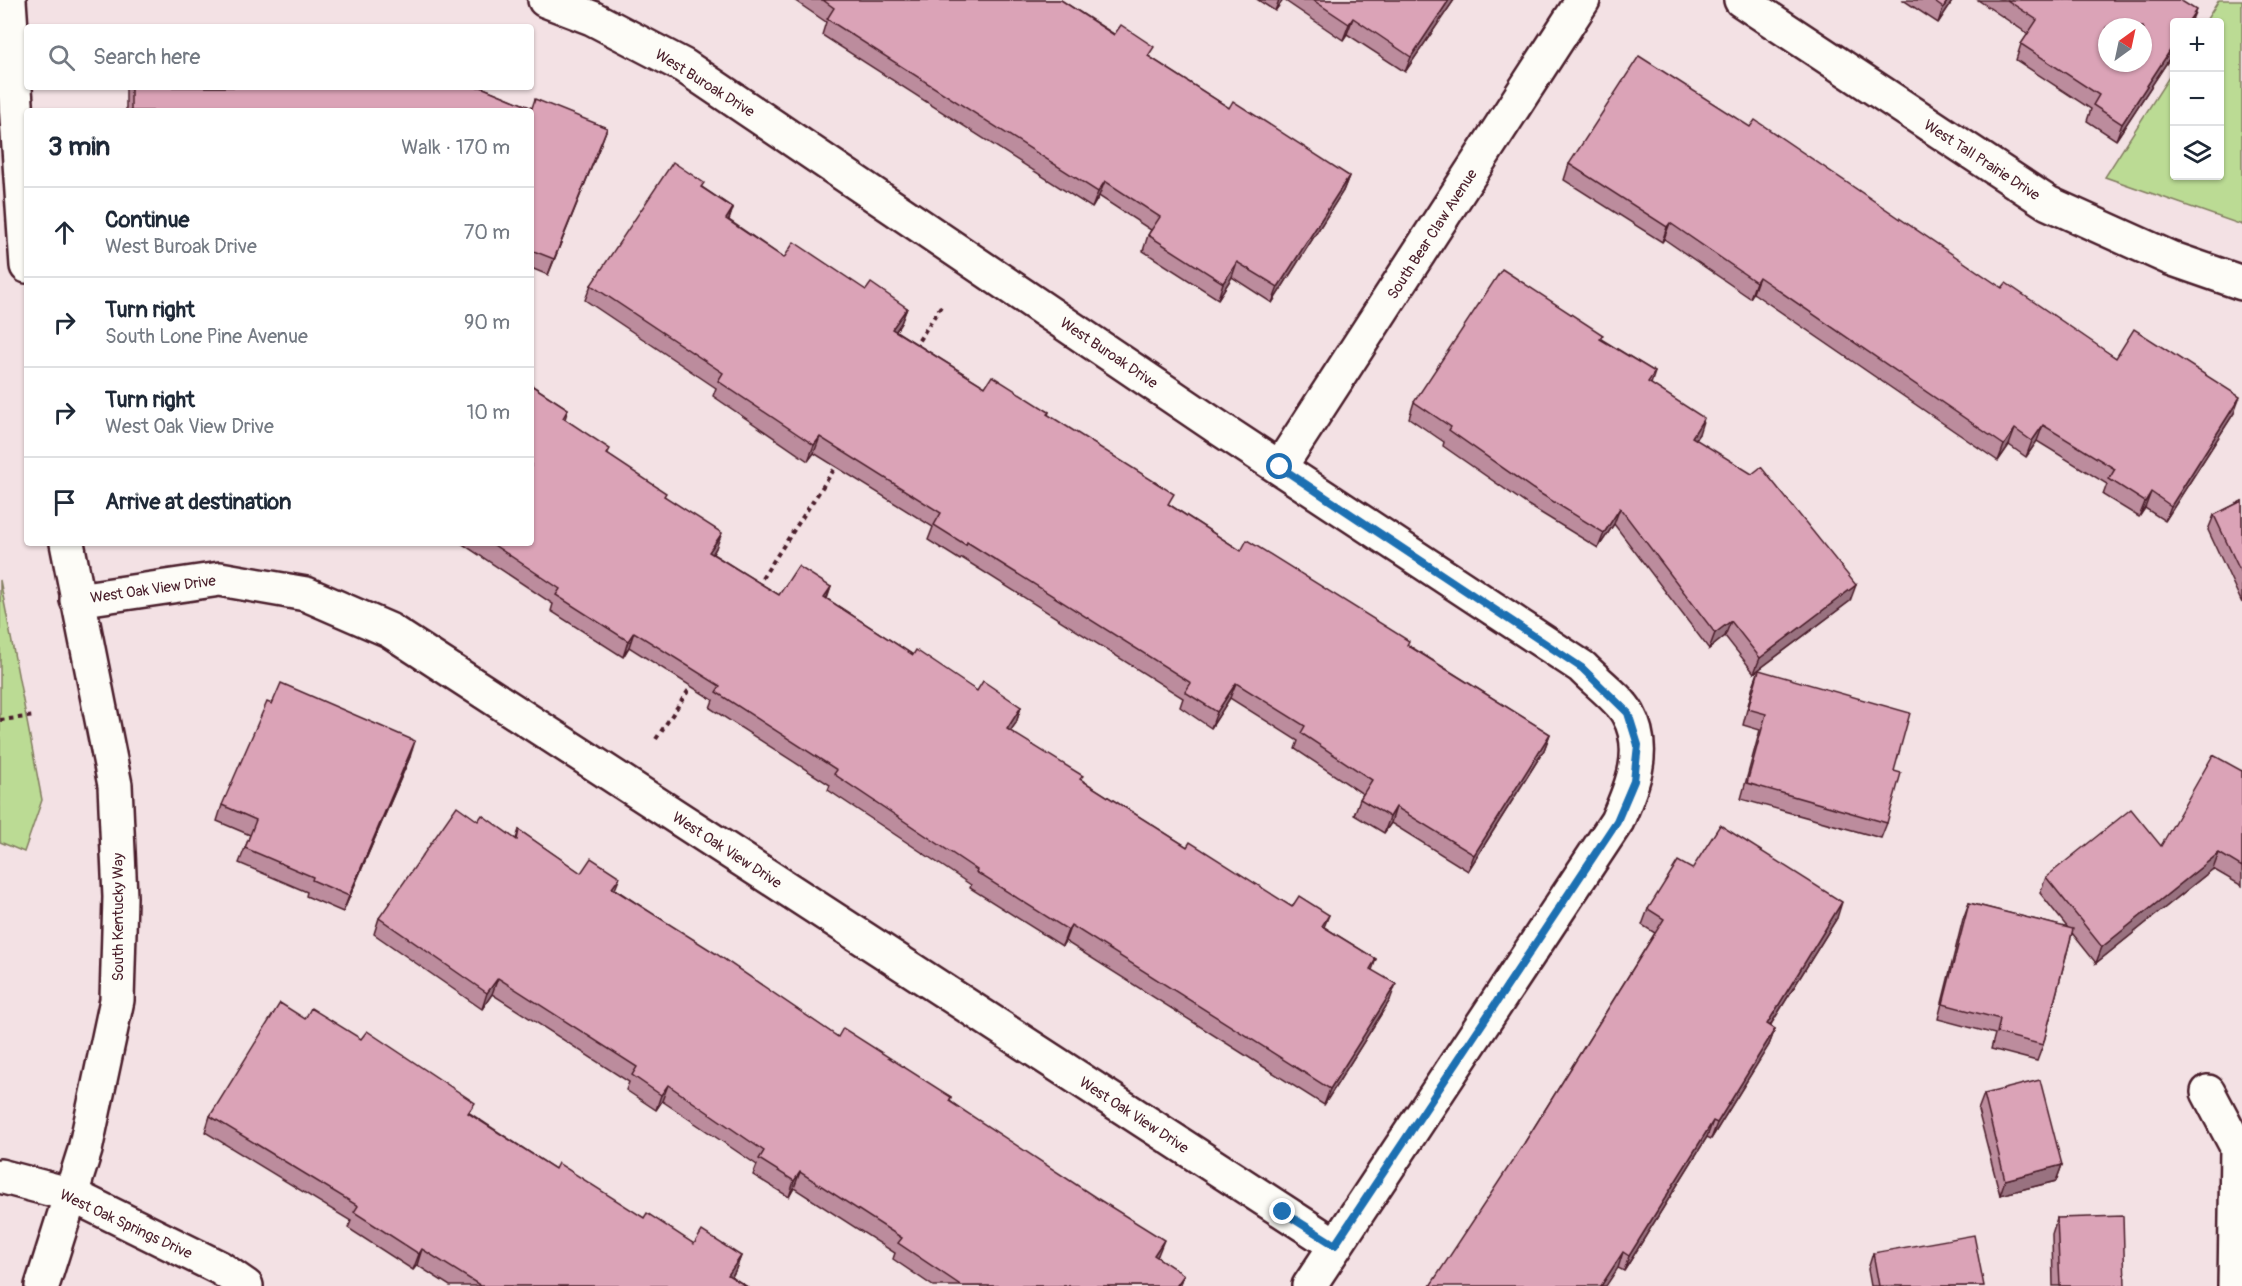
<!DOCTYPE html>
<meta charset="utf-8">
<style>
:root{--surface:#fff;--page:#f2f2f3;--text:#1f2937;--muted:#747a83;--line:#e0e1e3}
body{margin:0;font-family:Pangolin,sans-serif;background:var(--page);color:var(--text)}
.controls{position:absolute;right:18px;top:18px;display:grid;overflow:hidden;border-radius:6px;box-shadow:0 2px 4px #0004}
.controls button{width:54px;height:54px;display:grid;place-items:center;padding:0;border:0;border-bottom:2px solid var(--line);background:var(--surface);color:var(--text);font:30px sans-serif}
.compass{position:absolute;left:2098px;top:18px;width:54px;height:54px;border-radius:50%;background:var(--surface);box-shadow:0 2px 4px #0004;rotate:33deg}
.stop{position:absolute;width:18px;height:18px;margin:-14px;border:4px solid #1f6fb2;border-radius:50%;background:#fff}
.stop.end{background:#1f6fb2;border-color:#fff;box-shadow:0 2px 6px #0008}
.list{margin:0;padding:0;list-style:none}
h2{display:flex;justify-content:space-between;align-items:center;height:78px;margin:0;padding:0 24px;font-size:26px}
h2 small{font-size:20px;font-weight:400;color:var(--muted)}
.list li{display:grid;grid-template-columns:39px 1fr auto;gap:18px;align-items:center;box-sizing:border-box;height:90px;padding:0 24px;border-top:2px solid var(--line)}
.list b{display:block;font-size:22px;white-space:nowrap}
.list p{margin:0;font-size:20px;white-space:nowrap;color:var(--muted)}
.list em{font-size:20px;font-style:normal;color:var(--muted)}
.icon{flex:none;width:33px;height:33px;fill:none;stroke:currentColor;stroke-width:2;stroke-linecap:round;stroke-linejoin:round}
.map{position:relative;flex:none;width:2242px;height:1286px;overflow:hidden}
.search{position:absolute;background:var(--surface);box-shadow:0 2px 4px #0004;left:24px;top:24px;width:510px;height:66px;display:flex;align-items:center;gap:15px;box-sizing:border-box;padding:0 21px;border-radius:6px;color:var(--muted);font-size:22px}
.panel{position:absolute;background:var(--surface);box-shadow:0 2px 4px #0004;left:24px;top:108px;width:510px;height:438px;border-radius:6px}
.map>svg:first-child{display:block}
.green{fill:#bbdb94;stroke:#827d60;stroke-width:1.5}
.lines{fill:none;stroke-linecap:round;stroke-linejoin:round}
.minor-casing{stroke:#4a1f2b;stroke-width:38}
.tertiary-casing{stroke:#4a1f2b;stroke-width:38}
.path{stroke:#4a1f2b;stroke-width:4;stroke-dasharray:4.5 4.5;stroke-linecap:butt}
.minor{stroke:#fdfcf7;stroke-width:33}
.tertiary{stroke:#fdfcf7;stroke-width:33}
.wall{fill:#bc8c9d;stroke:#4a1f2b;stroke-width:1.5}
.shaded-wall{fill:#997280;stroke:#4a1f2b;stroke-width:1.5}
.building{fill:#dba3b7;stroke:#4a1f2b;stroke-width:1.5;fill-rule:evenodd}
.route{stroke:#1f6fb2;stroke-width:8}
.labels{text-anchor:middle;stroke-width:4.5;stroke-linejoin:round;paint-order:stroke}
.street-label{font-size:15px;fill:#4a1f2b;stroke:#fdfcf7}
</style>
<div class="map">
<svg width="2242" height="1286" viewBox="0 0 2242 1286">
<rect width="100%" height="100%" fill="#f3e1e4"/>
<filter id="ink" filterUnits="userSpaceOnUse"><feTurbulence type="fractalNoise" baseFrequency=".0167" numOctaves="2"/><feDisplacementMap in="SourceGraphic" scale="12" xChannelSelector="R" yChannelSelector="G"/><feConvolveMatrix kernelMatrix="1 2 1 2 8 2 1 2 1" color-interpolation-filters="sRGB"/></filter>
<g filter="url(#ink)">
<!-- green -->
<g class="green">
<polygon points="2219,0 2242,0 2242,225 2105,177 2174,69 2174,176 2220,176 2220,22 2205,22"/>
<polygon points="0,580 42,800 24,852 0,842"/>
</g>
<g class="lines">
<!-- minor casing -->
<g class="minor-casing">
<g id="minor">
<path d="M545,0L592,18L684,66L1216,426L1582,667C1594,680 1620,699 1628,714C1648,750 1632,787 1617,821L1309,1286"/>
<polyline points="1741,0 2048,203 2170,258 2242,283"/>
<polyline points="1280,467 1583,0"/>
<polyline points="77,600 220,579 306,594 389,630 1335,1245"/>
<polyline points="2208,1092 2237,1147 2235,1286"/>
<polyline points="0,1176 72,1195 220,1268 246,1286"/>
</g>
</g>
<!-- tertiary casing -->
<g class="tertiary-casing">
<g id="tertiary">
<polyline points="9,0 27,266"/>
<polyline points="42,1286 85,1150 117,1000 120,897 115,785 67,543"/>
</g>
</g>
<!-- path -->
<g class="path">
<polyline points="914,348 943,303"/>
<polyline points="757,586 839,462"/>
<polyline points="0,720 35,716"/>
<polyline points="656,739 694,682"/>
</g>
<!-- minor -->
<use href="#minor" class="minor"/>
<!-- tertiary -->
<use href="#tertiary" class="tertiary"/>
</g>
<!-- wall -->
<g class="wall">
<polygon points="794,0 1061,0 1229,108 1349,176 1343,191 1272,303 1232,277 1218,299 1143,251 1148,235 1151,230 1099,196 1092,208 822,35 826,22"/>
<polygon points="1258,0 1283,0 1275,11"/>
<polygon points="1284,0 1454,0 1405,72 1347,34 1343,40"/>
<polygon points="1903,0 1953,0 1938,23"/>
<polygon points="1978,0 2180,0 2175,22 2175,50 2116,140 2087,121 2091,109 2016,60 2021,44 2028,34"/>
<polygon points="126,87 481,87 532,108 607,128 548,275 531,268 531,111 126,111"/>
<polygon points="1569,164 2002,288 2116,358 2234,413 2165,521 2145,508 2139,517 2103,495 2107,484 2037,441 2026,457 2009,445 1998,461 1753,293 1750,298 1664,239 1662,242 1564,180"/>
<polygon points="702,187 733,208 729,220 784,258 866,290 907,308 901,323 896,331 985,387 1049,412 1048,415 1170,505 1241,551 1408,645 1550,734 1544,750 1468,871 1391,823 1384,833 1354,815 1360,799 1363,794 1295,749 1298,741 1230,698 1211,728 1180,707 1183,698 962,558 960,560 928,540 933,527 814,453 808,461 713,396 716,388 585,300 591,285"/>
<polygon points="1601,339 1655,372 1651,384 1699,434 1695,439 1850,601 1754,673 1725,636 1709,649 1614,524 1598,548 1528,505 1443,446 1444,442 1409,418 1414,402"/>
<polygon points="531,385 568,409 565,419 608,455 665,497 716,548 713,554 779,595 831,587 827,599 913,655 977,691 1021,707 1016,723 1010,731 1081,780 1187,847 1292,907 1329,915 1324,927 1376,959 1372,970 1390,1000 1324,1105 1065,941 1062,946 970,888 971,885 828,790 830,785 710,708 713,700 629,647 623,657 551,611 553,604 461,543 531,543"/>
<polygon points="2242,501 2242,603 2208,530 2214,515"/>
<polygon points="1759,670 1887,823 1881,838 1741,799 1760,730 1743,725 1753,686"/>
<polygon points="410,757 343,912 306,896 307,892 239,863 250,835 217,821 222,805"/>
<polygon points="2242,771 2242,886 2213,869 2096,963 2072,933 2043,1045 2037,1061 1991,1049 1995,1034 1938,1019 1963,919 1969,903 2068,928 2040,893 2046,877 2161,846"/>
<polygon points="478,821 516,839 519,830 581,873 615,889 838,1037 951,1097 950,1101 1158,1255 1157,1257 1184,1275 1180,1286 933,1286 893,1259 895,1253 794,1188 789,1197 753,1175 757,1165 662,1101 656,1110 626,1090 629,1082 492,994 482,1009 374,934 379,918"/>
<polygon points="1692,869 1837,918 1770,1026 1775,1029 1769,1045 1711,1139 1707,1137 1624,1271 1618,1268 1525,1142 1655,933 1642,925 1648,909"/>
<polygon points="305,1019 471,1114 555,1169 644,1218 694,1244 741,1256 735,1271 732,1277 746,1286 450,1286 417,1265 413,1270 348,1228 351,1221 205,1132 210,1116"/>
<polygon points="1984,1094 2062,1165 2056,1181 2000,1195 1978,1110"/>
<polygon points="2057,1218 2125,1286 2053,1286 2052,1234"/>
<polygon points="1873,1253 1984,1286 1871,1286 1868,1269"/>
</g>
<!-- shaded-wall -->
<g class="shaded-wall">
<polygon points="1279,0 1283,0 1275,11"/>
<polygon points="1449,0 1454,0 1405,72 1411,57"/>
<polygon points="1948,0 1953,0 1938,23 1943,8"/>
<polygon points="2196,10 2191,22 2188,22"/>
<polygon points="1353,18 1347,34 1343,40 1349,24"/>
<polygon points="2175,43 2175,50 2116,140 2122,124"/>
<polygon points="607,128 601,144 548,275 554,259"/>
<polygon points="1349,176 1343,191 1272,303 1278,287"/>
<polygon points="1105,181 1099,196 1092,208 1098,192"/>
<polygon points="733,208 727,224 726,219"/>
<polygon points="1670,223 1664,239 1662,242 1667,227"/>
<polygon points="1237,262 1232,277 1218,299 1223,283"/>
<polygon points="1759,277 1753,293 1750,298 1756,282"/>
<polygon points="907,308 901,323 887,344 892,329"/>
<polygon points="2240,397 2234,413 2165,521 2171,506"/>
<polygon points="1704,418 1699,434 1686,453 1692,437"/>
<polygon points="2043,425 2037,441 2026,457 2032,441"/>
<polygon points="2015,429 2009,445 1998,461 2004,445"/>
<polygon points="820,437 814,453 808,461 814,445"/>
<polygon points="2151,492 2145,508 2139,517 2145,502"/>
<polygon points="1620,508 1614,524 1598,548 1604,533"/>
<polygon points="722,533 716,548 704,568 709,552"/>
<polygon points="1856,585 1850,601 1754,673 1760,658"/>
<polygon points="831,587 825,602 824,597"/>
<polygon points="1731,621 1725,636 1709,649 1715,633"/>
<polygon points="634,632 629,647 623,657 628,641"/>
<polygon points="1236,683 1230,698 1211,728 1217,712"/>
<polygon points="1021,707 1016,723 1001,744 1007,729"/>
<polygon points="1550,734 1544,750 1468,871 1474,855"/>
<polygon points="415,741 410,757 343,912 349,896"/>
<polygon points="1396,807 1391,823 1384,833 1390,817"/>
<polygon points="2219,853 2213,869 2096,963 2102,947"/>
<polygon points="620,877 614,892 612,888"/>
<polygon points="1842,902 1837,918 1761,1040 1767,1024"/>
<polygon points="1071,925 1065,941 1062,946 1068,930"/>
<polygon points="498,978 492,994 482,1009 487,993"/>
<polygon points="1396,984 1390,1000 1324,1105 1330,1089"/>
<polygon points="1775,1029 1769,1045 1711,1139 1717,1123"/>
<polygon points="668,1085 662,1101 656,1110 661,1095"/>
<polygon points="1713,1121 1707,1137 1624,1271 1629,1256"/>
<polygon points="2062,1165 2056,1181 2000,1195 2005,1180"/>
<polygon points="800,1172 794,1188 789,1197 794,1181"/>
<polygon points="1164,1240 1158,1255 1148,1271 1154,1255"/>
<polygon points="422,1249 417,1265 413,1270 419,1254"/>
<polygon points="1623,1252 1618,1268 1606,1286 1601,1286"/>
<polygon points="741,1256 735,1271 726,1286 728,1275"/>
<polygon points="1184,1275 1180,1286 1177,1286"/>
</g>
<!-- building -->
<g class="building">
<polygon points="823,0 1061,0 1114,35 1121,25 1154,47 1148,56 1229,108 1233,101 1349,176 1278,287 1237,262 1223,283 1148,235 1160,217 1105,181 1098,192 827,19 834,8"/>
<polygon points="1313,0 1449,0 1411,57 1353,18 1349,24"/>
<polygon points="1932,0 1948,0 1943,8"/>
<path d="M2007,0H2180L2196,10L2188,22H2175V43L2122,124L2093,105L2099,95L2021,44L2037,20ZM2107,27H2143V63H2107Z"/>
<polygon points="1639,56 1750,127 1755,120 2002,288 2006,283 2116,358 2134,329 2240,397 2171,506 2151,492 2145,502 2109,479 2115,469 2043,425 2032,441 2015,429 2004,445 1759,277 1756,282 1670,223 1667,227 1569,164"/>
<polygon points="131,87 481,87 532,108 535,99 607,128 554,259 531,250 531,111 131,111"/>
<polygon points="673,162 704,183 701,187 733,208 726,219 784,258 794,242 866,290 871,283 907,308 892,329 985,387 992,376 1049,412 1047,414 1174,494 1168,504 1241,551 1247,540 1409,641 1407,645 1550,734 1474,855 1396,807 1390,817 1360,799 1372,780 1301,733 1305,726 1236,683 1217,712 1185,692 1191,683 967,542 966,545 934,525 941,513 820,437 814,445 718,381 723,373 591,285"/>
<polygon points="1502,269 1603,335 1600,339 1655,372 1648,382 1704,418 1692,437 1752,474 1761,467 1856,585 1760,658 1731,621 1715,633 1620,508 1604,533 1533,489 1449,430 1451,427 1414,402"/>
<polygon points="531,385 568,409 563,418 610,449 607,454 666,493 664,496 722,533 709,552 779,595 798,566 831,587 824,597 913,655 916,650 977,691 983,681 1021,707 1007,729 1083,776 1080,779 1187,847 1190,842 1292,907 1299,896 1329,915 1322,926 1376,959 1370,969 1396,984 1330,1089 1071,925 1068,930 976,872 977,870 834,774 837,770 716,692 720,686 634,632 628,641 556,595 560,589 491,543 531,543"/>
<polygon points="2242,501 2242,575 2214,515"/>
<polygon points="1759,670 1910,713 1894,771 1901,773 1887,823 1747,783 1766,714 1748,709"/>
<polygon points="281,683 415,741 349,896 312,880 313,877 245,848 256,820 222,805 267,702 272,704"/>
<polygon points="2213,755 2242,771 2242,867 2219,853 2102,947 2046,877 2131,809 2161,846"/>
<polygon points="457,806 478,821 482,815 517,840 519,830 581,873 591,858 620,877 612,888 715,953 838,1037 843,1028 951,1097 949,1101 1095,1197 1164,1240 1154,1255 1184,1275 1177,1285 1179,1286 962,1286 898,1243 902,1238 800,1172 794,1181 759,1159 764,1151 668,1085 661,1095 632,1075 637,1067 498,978 487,993 379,918"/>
<polygon points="1720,825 1842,902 1767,1024 1775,1029 1717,1123 1713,1121 1629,1256 1623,1252 1601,1286 1430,1286 1525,1142 1664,919 1648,909 1678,861 1692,869"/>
<polygon points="1969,903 2073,929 2043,1045 1997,1033 2000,1019 1943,1004"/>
<polygon points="280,1003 305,1019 311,1008 361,1039 367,1031 475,1103 468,1113 555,1169 558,1163 644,1218 647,1213 694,1244 702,1231 741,1256 728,1275 746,1286 481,1286 422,1249 419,1254 354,1212 358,1206 210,1116"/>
<polygon points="2040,1080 2062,1165 2005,1180 1984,1094"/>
<polygon points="2123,1216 2125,1286 2060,1286 2057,1218"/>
<polygon points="1974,1235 1984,1286 1879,1286 1873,1253"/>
</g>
</g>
<g class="lines" filter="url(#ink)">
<!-- route -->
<polyline class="route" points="1280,467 1582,668 1628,713 1638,745 1634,781 1617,821 1335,1245 1283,1212"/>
</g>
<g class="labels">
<!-- street labels -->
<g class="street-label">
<text transform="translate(705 83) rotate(32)" y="5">West Buroak Drive</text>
<text transform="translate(1982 160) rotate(33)" y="5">West Tall Prairie Drive</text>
<text transform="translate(1432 234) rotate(-57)" y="5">South Bear Claw Avenue</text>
<text transform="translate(1109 353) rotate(34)" y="5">West Buroak Drive</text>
<text transform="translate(153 589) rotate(-8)" y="5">West Oak View Drive</text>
<text transform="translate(727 850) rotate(33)" y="5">West Oak View Drive</text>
<text transform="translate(118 917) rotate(-90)" y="5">South Kentucky Way</text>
<text transform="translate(1134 1115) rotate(33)" y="5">West Oak View Drive</text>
<text transform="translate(126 1224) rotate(25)" y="5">West Oak Springs Drive</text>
</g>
</g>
</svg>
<div class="controls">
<button>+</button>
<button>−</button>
<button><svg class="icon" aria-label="layers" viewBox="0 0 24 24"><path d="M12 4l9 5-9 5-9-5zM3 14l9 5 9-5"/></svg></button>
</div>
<svg class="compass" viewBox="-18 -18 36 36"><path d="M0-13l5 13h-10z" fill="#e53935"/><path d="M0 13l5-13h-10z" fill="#747a83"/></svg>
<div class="stop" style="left:1280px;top:467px"></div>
<div class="stop end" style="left:1283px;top:1212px"></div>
<div class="search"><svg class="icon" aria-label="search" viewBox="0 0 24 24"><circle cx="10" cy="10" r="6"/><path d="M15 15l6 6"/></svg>Search here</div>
<section class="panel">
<h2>3 min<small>Walk · 170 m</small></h2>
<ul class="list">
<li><svg class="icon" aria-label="ahead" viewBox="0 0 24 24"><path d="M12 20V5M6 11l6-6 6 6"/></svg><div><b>Continue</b><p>West Buroak Drive</p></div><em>70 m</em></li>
<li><svg class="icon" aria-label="right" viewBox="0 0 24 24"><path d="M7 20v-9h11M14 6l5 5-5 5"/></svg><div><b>Turn right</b><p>South Lone Pine Avenue</p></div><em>90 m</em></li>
<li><svg class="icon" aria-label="right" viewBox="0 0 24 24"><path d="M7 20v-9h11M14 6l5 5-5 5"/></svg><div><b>Turn right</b><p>West Oak View Drive</p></div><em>10 m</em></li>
<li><svg class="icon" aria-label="arrive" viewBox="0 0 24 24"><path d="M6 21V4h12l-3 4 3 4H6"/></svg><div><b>Arrive at destination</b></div></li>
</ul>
</section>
</div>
